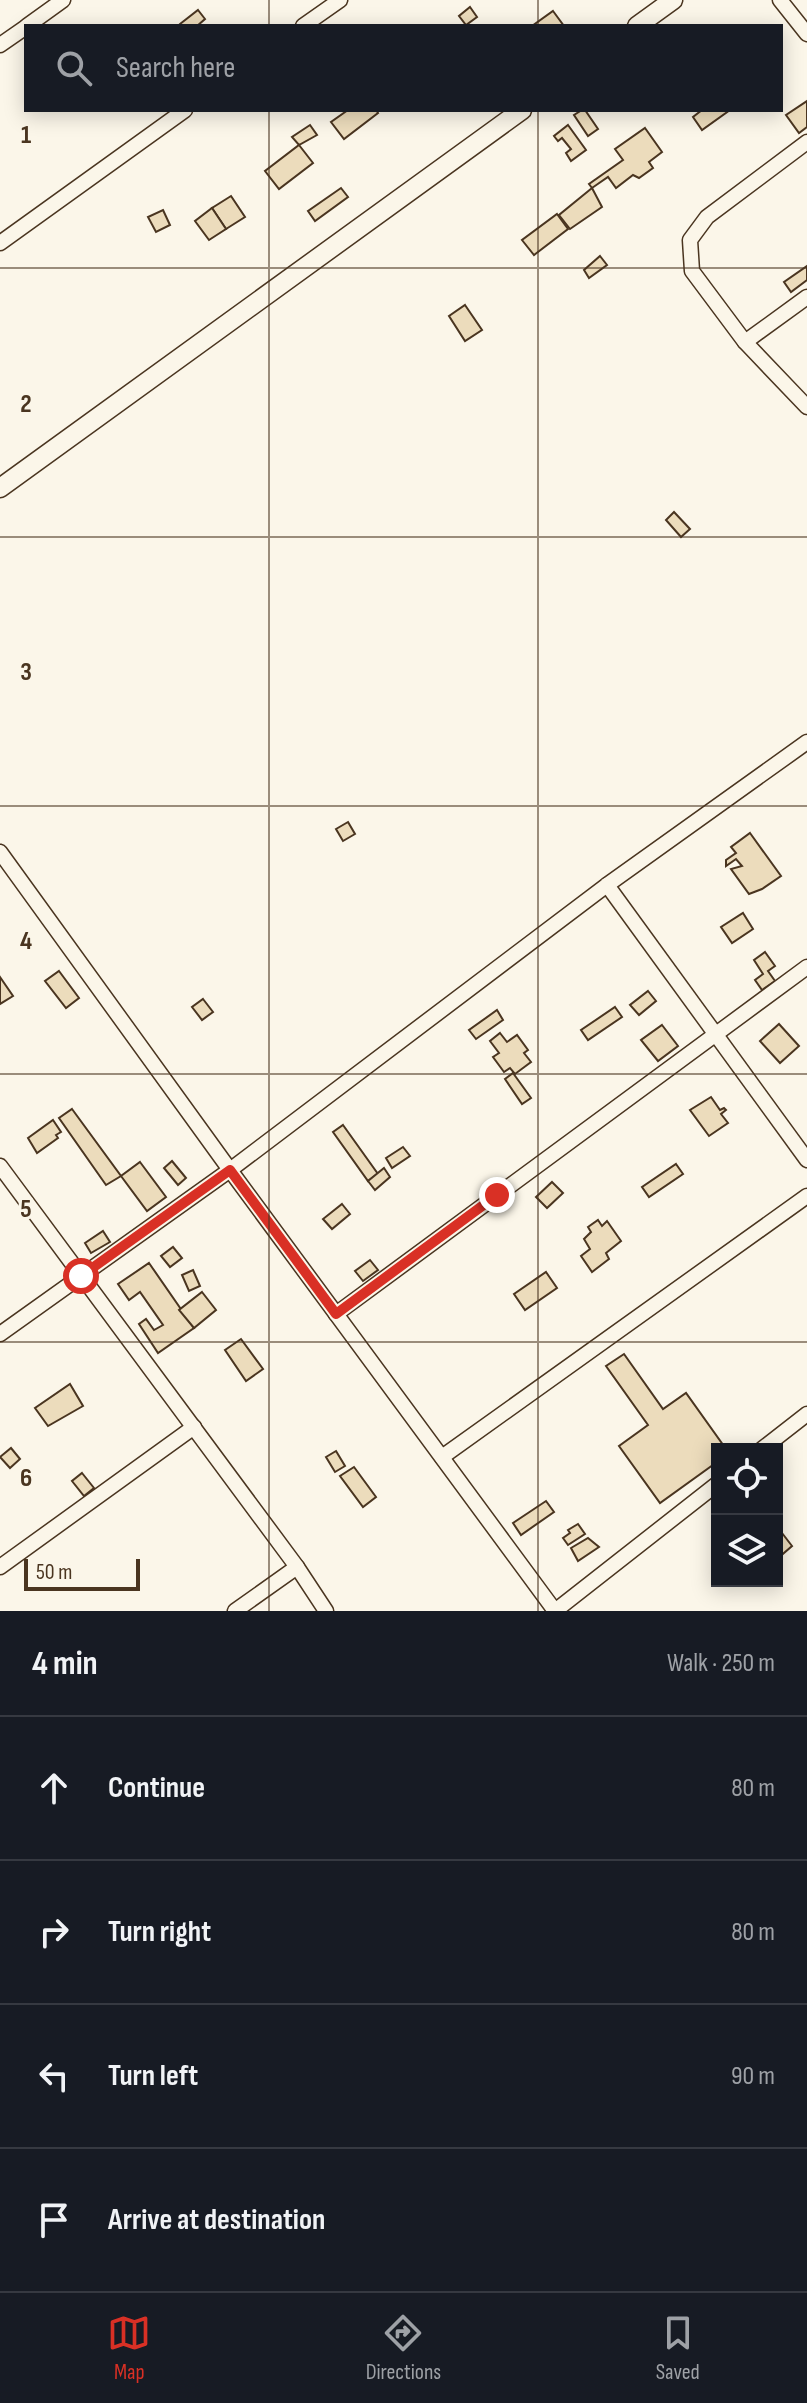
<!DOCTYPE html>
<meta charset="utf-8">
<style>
:root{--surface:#171b24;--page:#242831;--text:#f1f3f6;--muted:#9ea1a6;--line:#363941;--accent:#d93025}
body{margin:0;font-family:"Sofia Sans Condensed",sans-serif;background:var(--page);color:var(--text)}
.controls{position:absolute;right:24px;bottom:24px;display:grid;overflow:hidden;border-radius:0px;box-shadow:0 4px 20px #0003}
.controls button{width:72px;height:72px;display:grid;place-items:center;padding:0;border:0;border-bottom:2px solid var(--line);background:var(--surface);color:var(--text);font:40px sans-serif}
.scale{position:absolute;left:24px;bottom:20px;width:116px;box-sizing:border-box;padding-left:8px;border:4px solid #4a3520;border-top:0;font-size:22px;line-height:28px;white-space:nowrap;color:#4a3520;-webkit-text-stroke:6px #fbf6e9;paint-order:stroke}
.stop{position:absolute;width:24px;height:24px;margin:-18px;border:6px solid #d93025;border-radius:50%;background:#fff}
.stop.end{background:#d93025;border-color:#fff;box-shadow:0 2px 8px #0008}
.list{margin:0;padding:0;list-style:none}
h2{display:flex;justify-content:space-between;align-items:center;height:104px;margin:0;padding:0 32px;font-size:34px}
h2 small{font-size:26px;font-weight:400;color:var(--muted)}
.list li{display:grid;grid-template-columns:52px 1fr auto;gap:24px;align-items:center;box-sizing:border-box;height:144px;padding:0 32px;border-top:2px solid var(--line)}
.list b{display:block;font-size:30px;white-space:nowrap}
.list em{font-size:26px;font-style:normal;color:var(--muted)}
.icon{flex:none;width:44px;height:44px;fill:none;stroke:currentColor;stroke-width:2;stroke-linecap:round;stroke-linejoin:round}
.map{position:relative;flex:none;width:807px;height:1611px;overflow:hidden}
.search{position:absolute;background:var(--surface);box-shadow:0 4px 20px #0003;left:24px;right:24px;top:24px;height:88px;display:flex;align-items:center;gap:20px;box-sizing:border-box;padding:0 28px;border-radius:0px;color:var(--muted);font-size:30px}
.sheet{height:680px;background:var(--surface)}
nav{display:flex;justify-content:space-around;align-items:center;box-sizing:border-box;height:112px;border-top:2px solid var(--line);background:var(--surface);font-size:22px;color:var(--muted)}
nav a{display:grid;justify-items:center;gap:4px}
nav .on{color:var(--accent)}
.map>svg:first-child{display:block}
.building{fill:#ecdcbc;stroke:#4a3520;stroke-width:2}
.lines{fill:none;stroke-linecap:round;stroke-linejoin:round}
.minor-casing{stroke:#4a3520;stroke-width:17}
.tertiary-casing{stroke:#4a3520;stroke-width:21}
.minor{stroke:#fbf6e9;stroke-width:14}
.tertiary{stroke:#fbf6e9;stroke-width:18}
.route{stroke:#d93025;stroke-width:10}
.grid{fill:none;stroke:#4a3520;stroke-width:2;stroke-opacity:0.55}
.grid-label{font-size:26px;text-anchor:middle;font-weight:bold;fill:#4a3520;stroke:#fbf6e9;stroke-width:6;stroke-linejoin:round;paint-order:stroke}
</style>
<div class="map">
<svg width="807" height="1611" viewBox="0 0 807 1611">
<rect width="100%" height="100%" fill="#fbf6e9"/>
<!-- building -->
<g class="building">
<polygon points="470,7 477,17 466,25 459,16"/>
<polygon points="198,10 205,19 197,26 181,26 180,24"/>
<polygon points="553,11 564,26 532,26"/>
<polygon points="807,101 807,127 799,133 786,115"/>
<polygon points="348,110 376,110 378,113 344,139 331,122"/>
<polygon points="582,110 585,110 598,129 588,136 574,115"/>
<polygon points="702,110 730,110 702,130 693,117"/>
<polygon points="310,125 317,135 299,145 292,137"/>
<polygon points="568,125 586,150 571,161 566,153 571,149 562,138 558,141 554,136"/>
<polygon points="645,128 662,152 649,162 653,168 639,178 633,175 616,188 608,177 592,188 589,184 623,160 615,149"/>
<polygon points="299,145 313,163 279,189 265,171"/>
<polygon points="341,188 348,197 315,221 308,211"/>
<polygon points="592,188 602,207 570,229 559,215"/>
<polygon points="231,196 245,217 226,229 212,208"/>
<polygon points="212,208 226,229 209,240 195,221"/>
<polygon points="163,210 170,225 156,232 148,217"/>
<polygon points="557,214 568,229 534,255 522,240"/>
<polygon points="600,256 607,265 589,278 584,270"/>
<polygon points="807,266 807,280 791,292 784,282"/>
<polygon points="465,305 482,330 465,341 449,316"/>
<polygon points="674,512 690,529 681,537 666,520"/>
<polygon points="348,822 355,834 343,841 336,829"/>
<polygon points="750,833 781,876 762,889 749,894 731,869 742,866 736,859 726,866 726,860 736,853 731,847"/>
<polygon points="743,913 753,929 732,943 721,927"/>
<polygon points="765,952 775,966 768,971 775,981 762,990 755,980 763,974 754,960"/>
<polygon points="59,971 79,998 66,1008 45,981"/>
<polygon points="0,977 13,996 0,1004"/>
<polygon points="648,991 656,1001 639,1015 630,1005"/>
<polygon points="203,999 213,1012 202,1020 192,1007"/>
<polygon points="615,1007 622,1017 588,1040 581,1030"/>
<polygon points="497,1010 503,1020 476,1039 469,1030"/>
<polygon points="779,1024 799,1046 780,1063 760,1041"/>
<polygon points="662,1025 678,1046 658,1061 641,1040"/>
<polygon points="500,1033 507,1042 517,1035 528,1050 524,1053 531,1062 515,1074 510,1068 504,1072 493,1057 499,1053 490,1041"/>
<polygon points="513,1073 531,1098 522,1104 505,1079"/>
<polygon points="711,1097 720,1110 724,1108 726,1110 721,1114 728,1123 709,1136 690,1110"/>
<polygon points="72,1109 121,1176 106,1185 59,1118"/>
<polygon points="53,1120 61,1132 56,1135 58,1138 37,1153 28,1138"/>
<polygon points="343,1125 378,1174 368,1181 333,1132"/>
<polygon points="403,1147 410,1156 392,1168 386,1158"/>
<polygon points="172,1161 186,1178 178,1185 164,1168"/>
<polygon points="140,1162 166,1197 147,1211 121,1176"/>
<polygon points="676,1164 683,1174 649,1197 642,1187"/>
<polygon points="384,1168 390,1177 375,1190 368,1181"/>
<polygon points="552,1182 563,1193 547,1208 536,1197"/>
<polygon points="342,1204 350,1214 332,1229 323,1219"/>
<polygon points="598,1220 602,1226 607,1221 621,1241 606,1253 609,1259 592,1272 581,1256 590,1249 584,1239 591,1232 588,1227"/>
<polygon points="103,1231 110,1242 91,1253 85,1243"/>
<polygon points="173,1247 182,1258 170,1267 161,1256"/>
<polygon points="370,1260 378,1270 363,1281 355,1271"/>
<polygon points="149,1263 194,1328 158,1353 139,1324 146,1319 154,1330 163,1325 140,1292 129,1300 118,1284"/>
<polygon points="193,1270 200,1286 189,1291 182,1275"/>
<polygon points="546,1272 557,1288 525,1310 514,1294"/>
<polygon points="202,1292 216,1310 194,1328 179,1310"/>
<polygon points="241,1339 263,1369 246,1381 225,1350"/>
<polygon points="624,1354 663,1409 686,1393 726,1449 717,1449 717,1462 660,1503 619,1446 648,1425 606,1366"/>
<polygon points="70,1384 83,1406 48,1426 35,1408"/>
<polygon points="11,1448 20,1459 10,1468 0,1457"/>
<polygon points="336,1451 345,1466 335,1472 326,1457"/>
<polygon points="354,1467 376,1497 363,1507 340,1476"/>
<polygon points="82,1473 94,1488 84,1496 72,1481"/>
<polygon points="546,1501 554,1512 521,1535 513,1523"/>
<polygon points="578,1524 585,1534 568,1545 563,1538 570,1533 568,1530"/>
<polygon points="782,1533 792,1546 777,1559 777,1536"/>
<polygon points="588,1538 599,1547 578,1561 571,1548"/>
</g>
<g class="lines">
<!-- minor casing -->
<g class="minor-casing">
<g id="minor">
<polyline points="780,0 807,34"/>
<polyline points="27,26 63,0"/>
<polyline points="303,26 340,0"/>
<polyline points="0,45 26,27"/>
<polyline points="807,142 707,217 690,240 692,271 745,342 807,407"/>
<polyline points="0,243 185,110"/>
<polyline points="745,342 807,297"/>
<polyline points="0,852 230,1170 555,1611"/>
<polyline points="607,885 807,1160"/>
<polyline points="0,1166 297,1567 326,1611"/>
<polyline points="336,1314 807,967"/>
<polyline points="0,1334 230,1170 607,885 807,742"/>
<polyline points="762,1449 807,1414"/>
<polyline points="442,1457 807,1196"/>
<polyline points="0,1567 194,1427"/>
<polyline points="235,1611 297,1567"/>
<polyline points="555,1611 717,1484"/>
</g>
</g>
<!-- tertiary casing -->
<g class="tertiary-casing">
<g id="tertiary">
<polyline points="637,26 673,0"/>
<polyline points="0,488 522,110"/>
</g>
</g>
<!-- minor -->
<use href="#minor" class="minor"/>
<!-- tertiary -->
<use href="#tertiary" class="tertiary"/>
</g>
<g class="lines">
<!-- route -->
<polyline class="route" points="81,1276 230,1170 336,1314 497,1195"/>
</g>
<!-- grid -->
<path class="grid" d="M269,0V26M538,0V26M269,110V1611M538,110V1611M0,268H807M0,537H807M0,806H807M0,1074H807M0,1342H807"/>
<g class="grid-label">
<text x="26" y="143">1</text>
<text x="26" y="412">2</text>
<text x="26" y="680">3</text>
<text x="26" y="949">4</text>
<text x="26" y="1217">5</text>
<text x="26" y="1486">6</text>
</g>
</svg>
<div class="controls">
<button><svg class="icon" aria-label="locate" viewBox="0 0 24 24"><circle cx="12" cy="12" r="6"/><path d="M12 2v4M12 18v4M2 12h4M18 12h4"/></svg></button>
<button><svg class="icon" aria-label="layers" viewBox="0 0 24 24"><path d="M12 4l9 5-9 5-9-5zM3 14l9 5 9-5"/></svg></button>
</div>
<div class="scale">50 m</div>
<div class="stop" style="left:81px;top:1276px"></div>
<div class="stop end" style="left:497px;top:1195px"></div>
<div class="search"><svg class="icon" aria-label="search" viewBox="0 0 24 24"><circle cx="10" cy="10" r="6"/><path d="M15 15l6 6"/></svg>Search here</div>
</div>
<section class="sheet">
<h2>4 min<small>Walk · 250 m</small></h2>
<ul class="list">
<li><svg class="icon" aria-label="ahead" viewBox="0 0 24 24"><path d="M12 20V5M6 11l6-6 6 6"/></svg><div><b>Continue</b></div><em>80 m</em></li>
<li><svg class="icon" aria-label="right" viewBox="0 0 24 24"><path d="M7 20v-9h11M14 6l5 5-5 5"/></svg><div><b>Turn right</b></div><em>80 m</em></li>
<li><svg class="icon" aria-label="left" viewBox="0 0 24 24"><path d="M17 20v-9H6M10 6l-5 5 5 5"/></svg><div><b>Turn left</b></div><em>90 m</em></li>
<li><svg class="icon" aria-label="arrive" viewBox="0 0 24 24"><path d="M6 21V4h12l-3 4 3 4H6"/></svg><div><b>Arrive at destination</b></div></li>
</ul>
</section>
<nav>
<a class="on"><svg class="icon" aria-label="map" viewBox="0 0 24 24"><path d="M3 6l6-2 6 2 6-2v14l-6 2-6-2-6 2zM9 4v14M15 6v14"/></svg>Map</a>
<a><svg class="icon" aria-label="directions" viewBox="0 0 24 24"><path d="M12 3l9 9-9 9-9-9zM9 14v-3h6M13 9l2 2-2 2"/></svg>Directions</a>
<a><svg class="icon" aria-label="saved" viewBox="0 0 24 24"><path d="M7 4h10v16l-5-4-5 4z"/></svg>Saved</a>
</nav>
